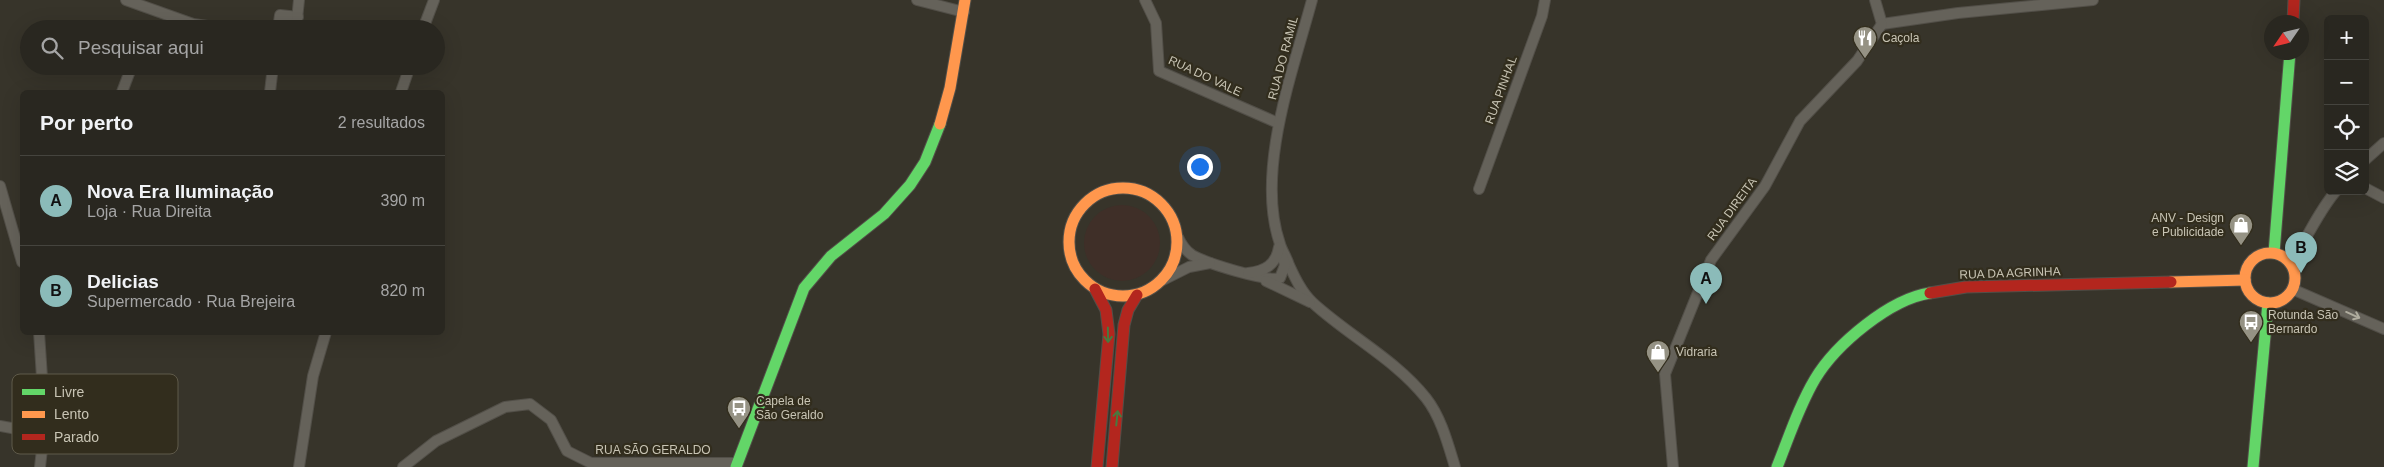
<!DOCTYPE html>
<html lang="pt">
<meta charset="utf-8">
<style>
:root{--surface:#292720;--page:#35332d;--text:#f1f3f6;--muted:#a5a5a5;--line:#45443e;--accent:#8bbbb9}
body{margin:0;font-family:Helvetica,sans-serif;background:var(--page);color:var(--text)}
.controls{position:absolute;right:15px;top:15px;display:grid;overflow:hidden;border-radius:8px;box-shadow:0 5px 20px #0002}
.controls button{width:45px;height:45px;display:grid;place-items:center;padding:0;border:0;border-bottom:1px solid var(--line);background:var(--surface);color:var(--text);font:25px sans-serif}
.compass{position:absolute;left:2264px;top:15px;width:45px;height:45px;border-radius:50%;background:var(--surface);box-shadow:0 5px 20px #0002;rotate:235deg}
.you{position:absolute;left:1199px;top:166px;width:18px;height:18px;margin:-12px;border:4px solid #fff;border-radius:50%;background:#1a73e8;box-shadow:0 0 0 8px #1a73e833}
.badge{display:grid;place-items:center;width:32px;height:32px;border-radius:50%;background:var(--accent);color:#111;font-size:16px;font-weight:700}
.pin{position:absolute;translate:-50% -41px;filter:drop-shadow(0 1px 2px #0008)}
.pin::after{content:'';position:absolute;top:26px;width:18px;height:15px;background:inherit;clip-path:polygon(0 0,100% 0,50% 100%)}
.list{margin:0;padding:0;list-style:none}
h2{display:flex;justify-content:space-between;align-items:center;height:65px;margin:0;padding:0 20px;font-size:21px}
h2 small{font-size:16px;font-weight:400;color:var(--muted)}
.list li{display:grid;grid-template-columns:32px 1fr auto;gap:15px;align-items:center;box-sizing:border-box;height:90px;padding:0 20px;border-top:1px solid var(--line)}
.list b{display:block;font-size:19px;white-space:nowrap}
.list p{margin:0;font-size:16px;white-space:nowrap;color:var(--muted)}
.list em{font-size:16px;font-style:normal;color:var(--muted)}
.icon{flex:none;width:28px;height:28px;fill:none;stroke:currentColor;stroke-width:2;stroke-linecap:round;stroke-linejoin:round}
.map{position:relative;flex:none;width:2384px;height:467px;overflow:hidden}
.search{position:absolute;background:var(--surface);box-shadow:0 5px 20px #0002;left:20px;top:20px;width:425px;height:55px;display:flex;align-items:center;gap:12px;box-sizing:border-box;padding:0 18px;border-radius:28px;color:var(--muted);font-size:19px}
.panel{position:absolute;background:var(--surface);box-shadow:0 5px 20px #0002;left:20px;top:90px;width:425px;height:245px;border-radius:8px}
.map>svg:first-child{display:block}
.green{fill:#3f2f28}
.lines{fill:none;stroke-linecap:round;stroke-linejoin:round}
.street-casing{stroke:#524f48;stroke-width:12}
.fast-casing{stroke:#524f48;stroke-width:13}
.slow-casing{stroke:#524f48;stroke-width:13}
.jam-casing{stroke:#524f48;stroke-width:13}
.street{stroke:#65625a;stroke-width:10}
.fast{stroke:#63d668;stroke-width:11}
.slow{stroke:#ff974d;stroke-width:11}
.jam{stroke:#b3261e;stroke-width:11}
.oneway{stroke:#afac9e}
.oneway2{stroke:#48793f}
.labels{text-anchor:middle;stroke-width:4.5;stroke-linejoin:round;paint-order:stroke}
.poi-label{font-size:12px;fill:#c8c4b4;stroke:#322d1d;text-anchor:start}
.street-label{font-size:12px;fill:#c8c4b4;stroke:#322d1d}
.key{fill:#322d1d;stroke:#5f5a4a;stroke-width:1}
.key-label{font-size:14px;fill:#c8c4b4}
</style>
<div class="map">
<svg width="2384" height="467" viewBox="0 0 2384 467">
<rect width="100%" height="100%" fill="#37342a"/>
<!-- green -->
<circle class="green" cx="1122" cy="243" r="38"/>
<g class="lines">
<!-- street casing -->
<g class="street-casing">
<g id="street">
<polyline points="126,0 193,24 229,29"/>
<polyline points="917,0 964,12"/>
<polyline points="1145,0 1156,23 1159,71 1278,123"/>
<path d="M1312,0C1293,71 1255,172 1280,244C1282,251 1287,258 1289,265C1295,278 1302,293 1313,303C1349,336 1395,359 1426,398C1441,417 1448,444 1455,467"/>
<polyline points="1875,0 1882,24"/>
<polyline points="1882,24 1958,13 2093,0"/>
<polyline points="278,29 280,15 298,17"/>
<polyline points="296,29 299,0"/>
<polyline points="423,29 434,0"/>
<polyline points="122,92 130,71 135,66"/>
<polyline points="270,92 273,66"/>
<polyline points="401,92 410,66"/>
<polyline points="2365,160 2384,143"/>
<polyline points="0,186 22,262"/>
<polyline points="2365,188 2384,198"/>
<polyline points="1479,189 1542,16 1545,0"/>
<path d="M1178,237C1181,244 1185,250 1192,255C1206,263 1266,282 1280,278L1285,265L1283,258"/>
<path d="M2290,263C2307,240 2317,213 2336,191"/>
<path d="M1248,273C1265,271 1276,265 1279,247"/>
<polyline points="1163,280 1189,267 1210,263"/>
<polyline points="1266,281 1310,302"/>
<polyline points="2292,289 2384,329"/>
<polyline points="39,332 45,423 40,467"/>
<polyline points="0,426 44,434"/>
<polyline points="299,467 313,376 326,332"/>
<polyline points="403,467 436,441 505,407 530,404 551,420 567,451 591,463 736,463"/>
<polyline points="1673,467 1665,374 1711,260 1765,186 1800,121 1857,61 1882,24"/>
</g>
</g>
<!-- fast casing -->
<g class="fast-casing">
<g id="fast">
<polyline points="2274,253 2290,52"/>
<polyline points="736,467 804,288 831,256 884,214 910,185 925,162 940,124"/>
<path d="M1777,467C1789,437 1799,406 1815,379C1836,344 1890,299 1930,293"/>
<polyline points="2253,467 2268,303"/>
</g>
</g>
<!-- slow casing -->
<g class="slow-casing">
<g id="slow">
<polyline points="940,124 950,88 965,0"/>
<circle cx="1123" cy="242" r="54"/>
<circle cx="2270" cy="278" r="25"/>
<polyline points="2171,282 2245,280"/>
</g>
</g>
<!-- jam casing -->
<g class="jam-casing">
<g id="jam">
<polyline points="2293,22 2294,0"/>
<polyline points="1095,289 1106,310 1109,334 1097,467"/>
<polyline points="1930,293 1966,287 2171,282"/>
<polyline points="1112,467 1124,325 1128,310 1137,295"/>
</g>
</g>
<!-- street -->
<use href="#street" class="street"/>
<!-- fast -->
<use href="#fast" class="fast"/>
<!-- slow -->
<use href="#slow" class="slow"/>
<!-- jam -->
<use href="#jam" class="jam"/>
</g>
<!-- one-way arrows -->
<defs><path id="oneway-shaft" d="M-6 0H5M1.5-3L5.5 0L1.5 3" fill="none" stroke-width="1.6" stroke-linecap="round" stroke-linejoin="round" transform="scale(1.25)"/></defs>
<use class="oneway" href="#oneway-shaft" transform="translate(2353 315) rotate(24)"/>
<g class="oneway2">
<use href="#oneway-shaft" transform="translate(1108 335) rotate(89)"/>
<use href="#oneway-shaft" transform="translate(1117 418) rotate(-84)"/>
</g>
<!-- icons -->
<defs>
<g id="restaurant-pin" transform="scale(1.25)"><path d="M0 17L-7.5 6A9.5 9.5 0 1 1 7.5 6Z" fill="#959284" stroke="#322d1d"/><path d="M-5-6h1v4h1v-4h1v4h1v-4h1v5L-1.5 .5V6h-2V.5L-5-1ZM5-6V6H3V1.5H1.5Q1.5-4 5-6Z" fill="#fff"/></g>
<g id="shop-pin" transform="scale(1.25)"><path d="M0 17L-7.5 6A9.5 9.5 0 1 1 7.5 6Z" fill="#959284" stroke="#322d1d"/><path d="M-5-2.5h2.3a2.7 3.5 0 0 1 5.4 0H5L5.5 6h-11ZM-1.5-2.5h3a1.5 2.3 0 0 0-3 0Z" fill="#fff"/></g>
<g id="bus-pin" transform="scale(1.25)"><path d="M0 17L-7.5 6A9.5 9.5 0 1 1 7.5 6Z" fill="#959284" stroke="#322d1d"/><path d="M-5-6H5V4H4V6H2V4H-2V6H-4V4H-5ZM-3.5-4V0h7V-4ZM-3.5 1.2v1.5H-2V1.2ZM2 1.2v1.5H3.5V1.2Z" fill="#fff"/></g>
</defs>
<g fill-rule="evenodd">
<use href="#restaurant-pin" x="1865" y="38"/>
<use href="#shop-pin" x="2241" y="225"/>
<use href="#bus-pin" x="2251" y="322"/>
<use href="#shop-pin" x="1658" y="352"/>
<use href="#bus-pin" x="739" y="408"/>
</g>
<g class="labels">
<!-- poi labels -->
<g class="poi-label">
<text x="1882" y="42">Caçola</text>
<text x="2224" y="222" text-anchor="end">ANV - Design<tspan x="2224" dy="14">e Publicidade</tspan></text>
<text x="2268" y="319">Rotunda São<tspan x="2268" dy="14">Bernardo</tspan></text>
<text x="1676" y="356">Vidraria</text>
<text x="756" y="405">Capela de<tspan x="756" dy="14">São Geraldo</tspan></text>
</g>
<!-- street labels -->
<g class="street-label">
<text transform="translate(1283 58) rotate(-75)" y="4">RUA DO RAMIL</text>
<text transform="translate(1205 76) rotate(25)" y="4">RUA DO VALE</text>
<text transform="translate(1501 90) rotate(-70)" y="4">RUA PINHAL</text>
<text transform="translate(1732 209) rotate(-54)" y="4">RUA DIREITA</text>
<text transform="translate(2010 273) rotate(-2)" y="4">RUA DA AGRINHA</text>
<text x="653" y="454">RUA SÃO GERALDO</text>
</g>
</g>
<!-- legend -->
<rect x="12" y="374" width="166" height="80" rx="8" class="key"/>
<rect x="22" y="389" width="23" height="6" fill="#63d668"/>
<rect x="22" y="411" width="23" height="7" fill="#ff974d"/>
<rect x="22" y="434" width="23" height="6" fill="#b3261e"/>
<g class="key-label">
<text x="54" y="397">Livre</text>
<text x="54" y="419">Lento</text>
<text x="54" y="442">Parado</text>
</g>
</svg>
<div class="controls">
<button>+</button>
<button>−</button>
<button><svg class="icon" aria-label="locate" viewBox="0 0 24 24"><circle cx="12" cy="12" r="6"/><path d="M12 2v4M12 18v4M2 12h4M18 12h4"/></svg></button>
<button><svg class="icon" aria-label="layers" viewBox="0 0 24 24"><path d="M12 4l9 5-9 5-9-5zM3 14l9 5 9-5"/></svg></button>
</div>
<svg class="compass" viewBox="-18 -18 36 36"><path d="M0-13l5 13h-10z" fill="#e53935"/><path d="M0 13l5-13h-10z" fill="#a5a5a5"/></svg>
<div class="you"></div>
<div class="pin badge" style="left:1706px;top:304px">A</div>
<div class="pin badge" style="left:2301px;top:273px">B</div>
<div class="search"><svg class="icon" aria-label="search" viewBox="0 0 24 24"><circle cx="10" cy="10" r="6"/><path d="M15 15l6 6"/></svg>Pesquisar aqui</div>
<section class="panel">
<h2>Por perto<small>2 resultados</small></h2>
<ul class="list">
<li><span class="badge">A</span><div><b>Nova Era Iluminação</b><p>Loja · Rua Direita</p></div><em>390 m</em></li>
<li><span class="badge">B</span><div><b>Delicias</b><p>Supermercado · Rua Brejeira</p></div><em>820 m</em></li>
</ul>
</section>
</div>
